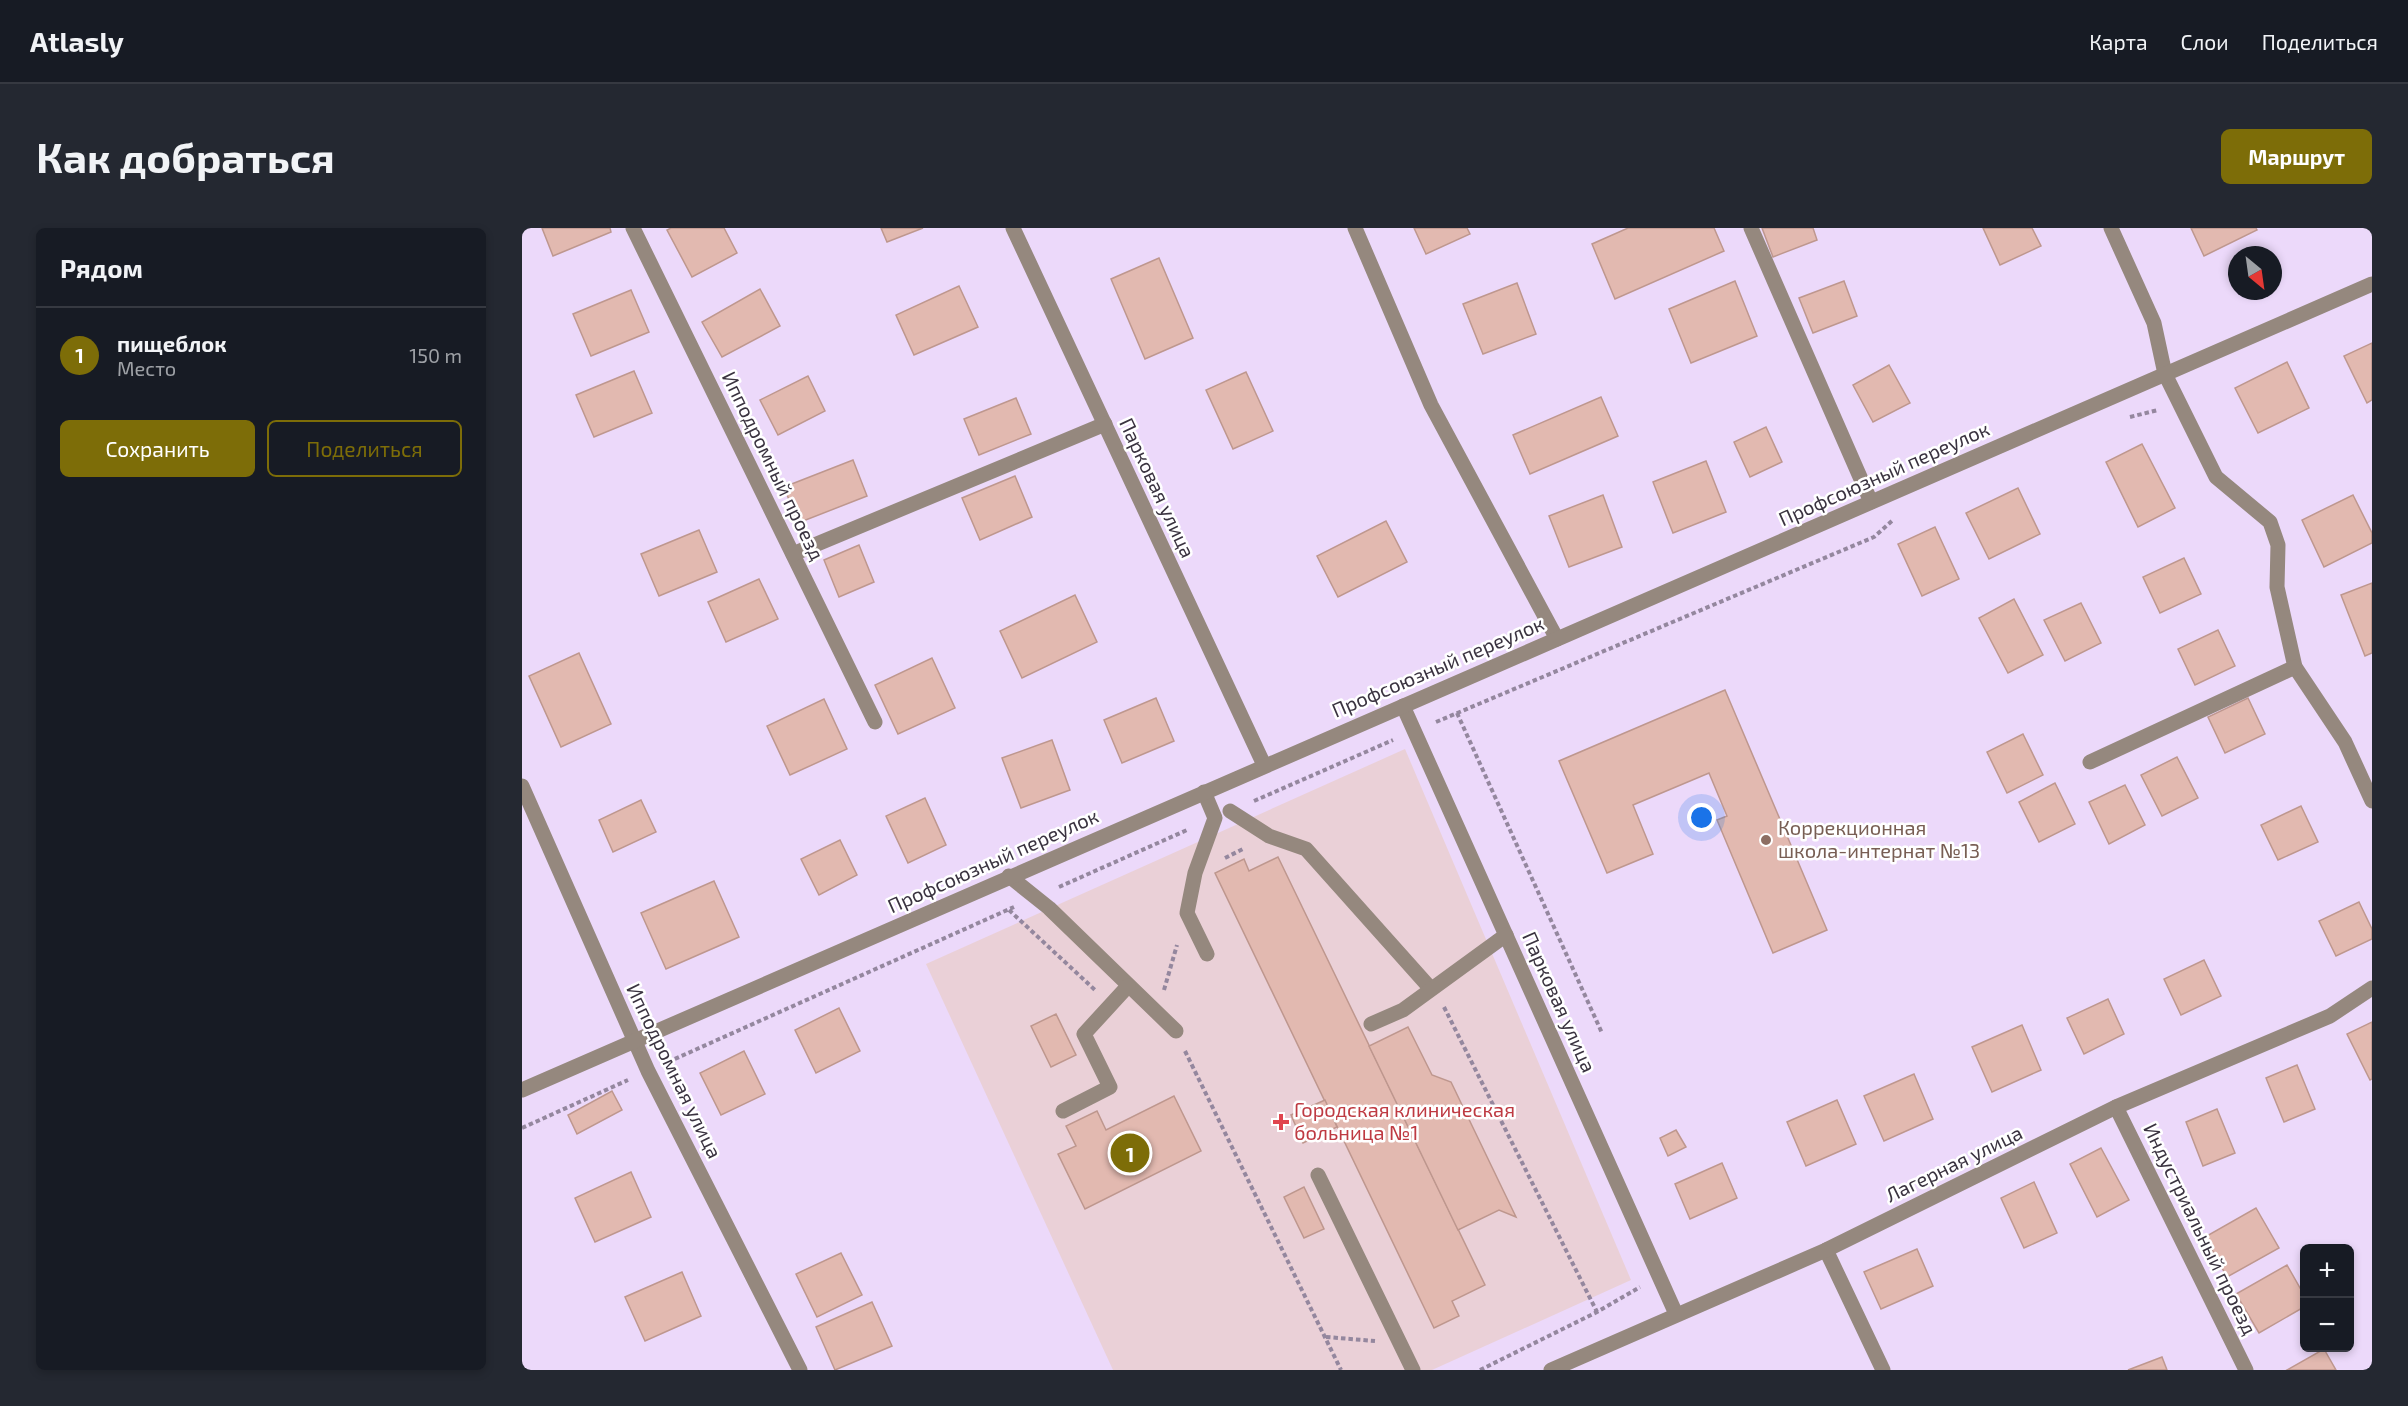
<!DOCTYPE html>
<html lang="ru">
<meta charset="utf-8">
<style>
:root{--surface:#171b24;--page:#242831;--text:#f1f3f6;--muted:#9ea1a6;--line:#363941;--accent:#7d6d08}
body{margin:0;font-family:"Exo 2",sans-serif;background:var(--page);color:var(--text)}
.controls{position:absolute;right:18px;bottom:18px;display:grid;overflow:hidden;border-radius:9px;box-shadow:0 3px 9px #0003}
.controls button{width:54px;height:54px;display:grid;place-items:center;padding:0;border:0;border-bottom:2px solid var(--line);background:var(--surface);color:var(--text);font:30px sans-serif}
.compass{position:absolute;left:1706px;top:18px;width:54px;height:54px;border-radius:50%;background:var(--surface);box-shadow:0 3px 9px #0003;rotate:151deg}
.you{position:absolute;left:1180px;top:590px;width:21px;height:21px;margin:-15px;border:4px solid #fff;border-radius:50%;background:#1a73e8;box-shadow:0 0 0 9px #1a73e833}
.badge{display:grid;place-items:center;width:39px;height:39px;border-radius:50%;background:var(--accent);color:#fff;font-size:20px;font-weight:700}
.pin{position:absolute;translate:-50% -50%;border:3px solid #fff;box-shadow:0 2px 6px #0006}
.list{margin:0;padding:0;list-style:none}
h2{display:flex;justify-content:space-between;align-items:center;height:78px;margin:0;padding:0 24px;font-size:26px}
h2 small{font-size:20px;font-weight:400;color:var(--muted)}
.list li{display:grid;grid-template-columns:39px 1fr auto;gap:18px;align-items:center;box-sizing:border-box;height:96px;padding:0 24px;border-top:2px solid var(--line)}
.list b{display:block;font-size:22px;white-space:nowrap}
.list p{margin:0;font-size:20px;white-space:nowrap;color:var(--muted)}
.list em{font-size:20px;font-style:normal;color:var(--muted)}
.actions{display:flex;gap:12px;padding:18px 24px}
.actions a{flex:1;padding:14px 0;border:2px solid var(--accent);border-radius:9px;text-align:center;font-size:21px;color:var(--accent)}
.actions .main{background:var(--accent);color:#fff}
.map{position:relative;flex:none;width:1850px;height:1142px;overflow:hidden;border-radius:9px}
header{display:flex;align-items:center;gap:36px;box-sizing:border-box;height:84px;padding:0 30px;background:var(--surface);border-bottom:2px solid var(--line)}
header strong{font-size:28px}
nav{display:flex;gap:33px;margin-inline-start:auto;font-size:21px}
.intro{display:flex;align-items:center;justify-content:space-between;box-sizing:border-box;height:144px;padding:0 36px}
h1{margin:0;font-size:42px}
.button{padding:15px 27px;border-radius:9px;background:var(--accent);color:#fff;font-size:21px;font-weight:700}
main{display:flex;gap:36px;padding:0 36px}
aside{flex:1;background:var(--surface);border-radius:9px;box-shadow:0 3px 9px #0003}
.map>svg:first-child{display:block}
.medical{fill:#ead0d7}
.building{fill:#e2b9b0;stroke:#be978e;stroke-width:1.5}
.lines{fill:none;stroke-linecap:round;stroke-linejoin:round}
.path{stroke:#94879e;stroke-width:4;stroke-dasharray:4.5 3;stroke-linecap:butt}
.minor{stroke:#95887e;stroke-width:15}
.education-dot{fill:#8d6e63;stroke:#fff;stroke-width:2}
.health-dot{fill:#e0444e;stroke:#fff;stroke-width:2}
.labels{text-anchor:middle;stroke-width:5;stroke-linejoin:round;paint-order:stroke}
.street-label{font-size:20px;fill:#3a3340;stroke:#fff}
.education-label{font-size:20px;fill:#785e54;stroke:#fff;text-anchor:start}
.health-label{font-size:20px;fill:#be3a42;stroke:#fff;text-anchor:start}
</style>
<header>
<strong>Atlasly</strong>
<nav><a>Карта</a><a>Слои</a><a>Поделиться</a></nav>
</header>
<div class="intro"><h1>Как добраться</h1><a class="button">Маршрут</a></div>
<main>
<aside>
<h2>Рядом<small></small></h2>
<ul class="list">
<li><span class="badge">1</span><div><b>пищеблок</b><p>Место</p></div><em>150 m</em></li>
</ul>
<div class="actions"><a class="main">Сохранить</a><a>Поделиться</a></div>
</aside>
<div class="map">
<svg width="1850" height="1142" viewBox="0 0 1850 1142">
<rect width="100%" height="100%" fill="#ecd9fa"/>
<!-- medical -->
<polygon class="medical" points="883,521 1109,1052 910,1142 591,1142 404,736"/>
<!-- building -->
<g class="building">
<polygon points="20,0 88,0 89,4 31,28"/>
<polygon points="149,0 202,0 215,25 170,49 145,2"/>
<polygon points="359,0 401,0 365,14"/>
<polygon points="892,0 945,0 948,6 904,26"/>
<polygon points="1106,0 1192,0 1202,23 1093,71 1070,16"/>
<polygon points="1240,0 1291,0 1295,12 1251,29"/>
<polygon points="1461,0 1510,0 1519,18 1478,37"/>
<polygon points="1669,0 1734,0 1735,2 1682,28"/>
<polygon points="637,30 671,110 623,131 589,51"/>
<polygon points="1213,53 1235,108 1169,135 1147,81"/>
<polygon points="1322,53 1335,88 1291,105 1277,70"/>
<polygon points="995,55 1014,106 961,126 941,76"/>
<polygon points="437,58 456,99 392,127 374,87"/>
<polygon points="238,61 258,98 200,129 180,94"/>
<polygon points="109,62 127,104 69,128 51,86"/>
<polygon points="1850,115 1850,172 1845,175 1822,128"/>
<polygon points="1765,134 1787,180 1736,205 1713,160"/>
<polygon points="1367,137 1388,175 1351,194 1331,157"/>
<polygon points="112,143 130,185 72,209 54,167"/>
<polygon points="724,144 751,203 711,221 684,162"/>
<polygon points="286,148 303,183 256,207 238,172"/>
<polygon points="1079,169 1096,208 1008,246 991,207"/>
<polygon points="494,170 509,206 457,227 442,191"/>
<polygon points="1244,199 1260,234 1228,249 1212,214"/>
<polygon points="1620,216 1653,280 1616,299 1584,234"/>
<polygon points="331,232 345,268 276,295 262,259"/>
<polygon points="1184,233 1204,284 1151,305 1131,254"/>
<polygon points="493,248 510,289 458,312 440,270"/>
<polygon points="1496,260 1518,306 1467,331 1444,285"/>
<polygon points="1081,267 1100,319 1047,339 1027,288"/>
<polygon points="1831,267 1850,305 1850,315 1802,339 1780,292"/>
<polygon points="864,293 885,334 816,369 795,328"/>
<polygon points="1413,299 1437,351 1400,368 1376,316"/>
<polygon points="177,302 195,344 137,368 119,326"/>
<polygon points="337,317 352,354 317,369 302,332"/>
<polygon points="1662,330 1679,366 1638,385 1621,349"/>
<polygon points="237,351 256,391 204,414 186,374"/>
<polygon points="1850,355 1850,425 1843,428 1819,367"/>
<polygon points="553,367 575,414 500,450 478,403"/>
<polygon points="1492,371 1521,427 1486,445 1457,390"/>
<polygon points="1559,375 1579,415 1543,433 1522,392"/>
<polygon points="1696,402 1713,438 1673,457 1656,421"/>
<polygon points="57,425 89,496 39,519 7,448"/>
<polygon points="410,430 433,480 376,506 353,457"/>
<polygon points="1203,462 1305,702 1251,725 1195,592 1205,588 1187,545 1111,577 1131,626 1085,645 1037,533"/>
<polygon points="634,470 652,513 600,535 582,492"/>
<polygon points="1726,470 1743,506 1703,525 1686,489"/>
<polygon points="302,471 325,521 268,547 245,498"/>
<polygon points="1501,506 1521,547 1485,565 1465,524"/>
<polygon points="530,512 548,562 499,580 480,530"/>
<polygon points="1655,529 1676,570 1640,588 1619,547"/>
<polygon points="1533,555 1553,596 1517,614 1497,574"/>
<polygon points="1603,557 1623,597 1587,616 1567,574"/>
<polygon points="403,570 424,617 386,635 364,588"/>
<polygon points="119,572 134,604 91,624 77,592"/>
<polygon points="1779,578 1796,614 1756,632 1739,597"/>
<polygon points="318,612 335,647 297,667 279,631"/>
<polygon points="756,629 963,1057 930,1073 937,1088 912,1100 693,645 722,631 727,643"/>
<polygon points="192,653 217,709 144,741 119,685"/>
<polygon points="1837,674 1850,701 1850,711 1814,728 1797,693"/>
<polygon points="1682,732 1699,768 1659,787 1642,751"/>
<polygon points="1586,771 1602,806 1562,826 1545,790"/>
<polygon points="317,780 338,823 294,845 273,802"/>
<polygon points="534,786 554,827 529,839 509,798"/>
<polygon points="1850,794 1850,851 1848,852 1825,806"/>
<polygon points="1500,797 1519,842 1470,864 1450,819"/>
<polygon points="886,799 910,847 929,854 994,989 977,982 936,1002 847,818"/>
<polygon points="222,823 243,866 199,887 178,845"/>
<polygon points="1775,837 1793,881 1762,894 1744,850"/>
<polygon points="1392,846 1411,891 1362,913 1342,868"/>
<polygon points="90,863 100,882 55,906 46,887"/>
<polygon points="652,868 679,923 563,981 536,926 554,918 544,898 575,883 584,902"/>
<polygon points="803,872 815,899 781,915 769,887"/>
<polygon points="1315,872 1334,916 1284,938 1265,894"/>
<polygon points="1695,881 1713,925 1681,938 1664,894"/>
<polygon points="1154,902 1164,919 1146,928 1138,910"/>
<polygon points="1579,920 1607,972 1575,989 1548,936"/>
<polygon points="1200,935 1215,970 1168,991 1153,956"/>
<polygon points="109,944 129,989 73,1014 53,970"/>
<polygon points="1512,954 1535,1005 1502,1020 1479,970"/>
<polygon points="782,959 802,1001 782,1010 762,969"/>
<polygon points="1734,980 1757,1020 1705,1049 1683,1009"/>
<polygon points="1395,1021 1411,1058 1359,1081 1342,1044"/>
<polygon points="319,1025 340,1067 295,1089 274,1046"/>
<polygon points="1765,1037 1782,1067 1782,1079 1737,1105 1714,1066"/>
<polygon points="160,1044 179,1088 123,1113 103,1069"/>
<polygon points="350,1074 370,1118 313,1142 294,1099"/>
<polygon points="1802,1121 1814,1142 1765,1142"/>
<polygon points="1640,1129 1645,1142 1606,1142"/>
</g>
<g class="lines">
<!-- path -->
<g class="path">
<polyline points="1608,189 1636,182"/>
<polyline points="935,485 1080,805"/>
<polyline points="914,494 1352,309 1372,291"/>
<polyline points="732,573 871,512"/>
<polyline points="703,630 723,620"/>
<polyline points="537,659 665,602"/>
<polyline points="487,682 573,762"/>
<polyline points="642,762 655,717"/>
<polyline points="922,779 1075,1084"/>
<polyline points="663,823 819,1142"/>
<polyline points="146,834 492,679"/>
<polyline points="0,900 106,852"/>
<polyline points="804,1109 853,1113"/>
<polyline points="958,1142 1075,1084 1118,1059"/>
</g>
<!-- minor -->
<g class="minor">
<polyline points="111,0 353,494"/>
<polyline points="491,0 742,537"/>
<polyline points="833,0 909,177 1035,411"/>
<polyline points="1229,0 1349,274"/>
<polyline points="1589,0 1632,95 1643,146 1694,249 1748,294 1756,317 1755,359 1773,439 1823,514 1850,573"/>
<polyline points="271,326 583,196"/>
<polyline points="881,478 1154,1086"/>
<polyline points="1568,534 1773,439"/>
<polyline points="0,558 126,843 278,1142"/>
<polyline points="682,564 693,590 673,645 665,685 685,726"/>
<polyline points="708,583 747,608 784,621 909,761"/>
<polyline points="487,648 527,680 654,803"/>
<polyline points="849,796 881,782 984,707"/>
<polyline points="0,862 1850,56"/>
<polyline points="1594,879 1724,1142"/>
<polyline points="541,883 588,859 562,806 606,758"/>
<polyline points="796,947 891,1142"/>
<polyline points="1304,1022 1361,1142"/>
<polyline points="1029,1142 1304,1022 1594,879 1808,788 1850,760"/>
</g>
</g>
<!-- markers -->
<circle class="education-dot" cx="1244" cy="612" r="6"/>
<path class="health-dot" d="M756 885h6v6h6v6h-6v6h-6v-6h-6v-6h6z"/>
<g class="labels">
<!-- street labels -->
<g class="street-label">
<text transform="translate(251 238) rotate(64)" y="7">Ипподромный проезд</text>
<text transform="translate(1362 246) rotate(-24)" y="7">Профсоюзный переулок</text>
<text transform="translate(635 260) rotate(65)" y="7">Парковая улица</text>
<text transform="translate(916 439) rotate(-23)" y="7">Профсоюзный переулок</text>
<text transform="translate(471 633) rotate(-24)" y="7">Профсоюзный переулок</text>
<text transform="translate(1037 774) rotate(66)" y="7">Парковая улица</text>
<text transform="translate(152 843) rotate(64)" y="7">Ипподромная улица</text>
<text transform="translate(1432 936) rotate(-26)" y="7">Лагерная улица</text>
<text transform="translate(1678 1001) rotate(64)" y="7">Индустриальный проезд</text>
</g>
<!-- education labels -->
<g class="education-label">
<text x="1256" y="607">Коррекционная<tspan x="1256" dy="23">школа-интернат №13</tspan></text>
</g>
<!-- health labels -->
<g class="health-label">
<text x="772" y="889">Городская клиническая<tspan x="772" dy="23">больница №1</tspan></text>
</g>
</g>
</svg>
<div class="controls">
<button>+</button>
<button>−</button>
</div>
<svg class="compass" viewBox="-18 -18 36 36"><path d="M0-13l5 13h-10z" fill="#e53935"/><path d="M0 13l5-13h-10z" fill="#9ea1a6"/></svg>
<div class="you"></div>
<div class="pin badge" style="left:608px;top:925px">1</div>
</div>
</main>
